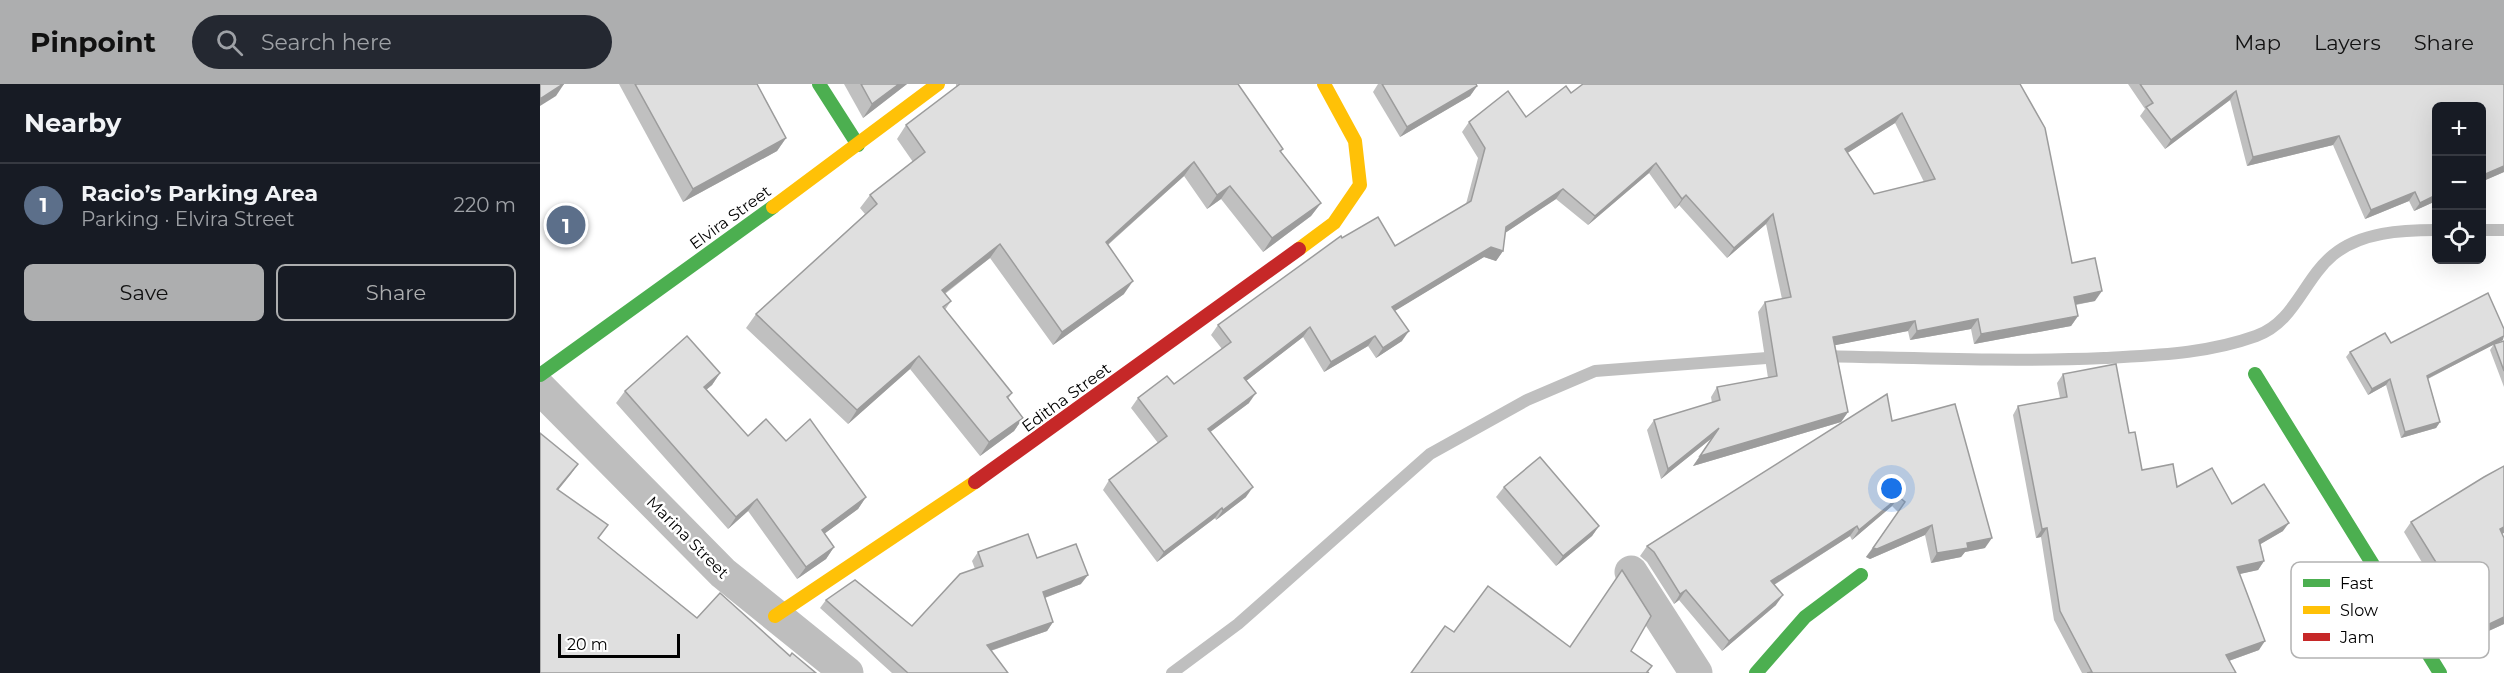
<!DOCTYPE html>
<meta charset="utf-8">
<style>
:root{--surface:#171b24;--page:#242831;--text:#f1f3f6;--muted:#9ea1a6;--line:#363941;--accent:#adaeaf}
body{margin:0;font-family:Montserrat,sans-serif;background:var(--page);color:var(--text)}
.controls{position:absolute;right:18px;top:18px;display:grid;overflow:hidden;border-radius:9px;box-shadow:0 6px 24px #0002}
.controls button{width:54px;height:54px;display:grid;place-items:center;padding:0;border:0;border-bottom:2px solid var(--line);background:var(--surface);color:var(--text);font:30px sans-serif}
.scale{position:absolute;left:18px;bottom:15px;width:122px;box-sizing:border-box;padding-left:6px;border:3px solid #000;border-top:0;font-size:16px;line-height:21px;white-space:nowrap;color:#000;-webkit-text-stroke:4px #fff;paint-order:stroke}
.you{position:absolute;left:1352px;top:405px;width:21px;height:21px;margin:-15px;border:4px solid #fff;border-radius:50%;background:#1a73e8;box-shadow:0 0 0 9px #1a73e833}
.badge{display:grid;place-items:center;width:39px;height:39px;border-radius:50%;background:var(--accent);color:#fff;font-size:20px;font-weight:700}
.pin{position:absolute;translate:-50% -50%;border:3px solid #fff;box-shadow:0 2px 6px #0006}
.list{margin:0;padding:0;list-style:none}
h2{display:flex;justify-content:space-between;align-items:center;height:78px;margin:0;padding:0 24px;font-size:26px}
h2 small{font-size:20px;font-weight:400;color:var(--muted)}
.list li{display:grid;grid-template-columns:39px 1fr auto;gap:18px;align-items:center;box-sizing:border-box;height:84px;padding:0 24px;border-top:2px solid var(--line)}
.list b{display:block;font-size:22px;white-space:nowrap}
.list p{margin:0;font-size:20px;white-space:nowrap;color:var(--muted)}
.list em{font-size:20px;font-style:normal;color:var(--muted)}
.actions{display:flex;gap:12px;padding:18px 24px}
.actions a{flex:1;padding:14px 0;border:2px solid var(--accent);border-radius:9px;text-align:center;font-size:21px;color:var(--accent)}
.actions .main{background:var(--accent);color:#111}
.icon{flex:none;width:33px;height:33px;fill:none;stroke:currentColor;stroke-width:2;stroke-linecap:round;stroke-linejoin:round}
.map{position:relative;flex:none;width:1964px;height:589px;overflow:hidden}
header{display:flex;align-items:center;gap:36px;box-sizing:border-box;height:84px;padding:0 30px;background:var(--accent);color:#111}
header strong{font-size:28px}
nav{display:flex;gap:33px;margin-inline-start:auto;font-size:21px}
.search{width:420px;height:54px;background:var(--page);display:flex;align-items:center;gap:15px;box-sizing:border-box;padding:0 21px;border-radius:33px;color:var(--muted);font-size:22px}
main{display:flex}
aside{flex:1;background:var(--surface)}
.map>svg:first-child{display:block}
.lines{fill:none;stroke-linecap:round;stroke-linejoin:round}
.stream{stroke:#bfbfbf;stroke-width:12}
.street{stroke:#bebebe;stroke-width:33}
.fast{stroke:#4caf50;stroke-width:14}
.slow{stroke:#ffc107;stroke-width:14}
.jam{stroke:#c62828;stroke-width:14}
.wall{fill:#c0c0c0;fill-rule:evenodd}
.shaded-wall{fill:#9c9c9c}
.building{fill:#dfdfdf;stroke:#9c9c9c;stroke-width:1.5;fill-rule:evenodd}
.labels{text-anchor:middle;stroke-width:5;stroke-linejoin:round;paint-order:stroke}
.street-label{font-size:16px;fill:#000;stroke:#fff}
.key{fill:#fff;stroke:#b2b2b2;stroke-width:1.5}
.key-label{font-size:16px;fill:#000}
</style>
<header>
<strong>Pinpoint</strong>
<div class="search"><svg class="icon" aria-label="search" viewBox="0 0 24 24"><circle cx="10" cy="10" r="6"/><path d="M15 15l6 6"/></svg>Search here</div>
<nav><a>Map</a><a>Layers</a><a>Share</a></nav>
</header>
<main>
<aside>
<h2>Nearby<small></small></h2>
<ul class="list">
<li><span class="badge" style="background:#5c6f8a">1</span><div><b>Racio’s Parking Area</b><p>Parking · Elvira Street</p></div><em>220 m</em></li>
</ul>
<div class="actions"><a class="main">Save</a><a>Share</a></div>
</aside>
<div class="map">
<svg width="1964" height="589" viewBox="0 0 1964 589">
<rect width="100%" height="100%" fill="#fff"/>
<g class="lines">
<!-- stream -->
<g class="stream">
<polyline points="1942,146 1964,146"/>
<path d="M1282,272C1376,274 1470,278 1564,274C1616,271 1666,270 1716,252C1755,238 1763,196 1793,171C1821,148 1862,146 1896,146"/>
<polyline points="632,589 698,540 890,370 987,316 1055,287 1241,273"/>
</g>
<!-- street -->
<g class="street">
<polyline points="0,304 183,489 307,589"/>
<polyline points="1091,488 1156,589"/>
</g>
<!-- fast -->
<g class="fast">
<polyline points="279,0 318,61"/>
<polyline points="1715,290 1900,589"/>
<polyline points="0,291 233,123"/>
<polyline points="1216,589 1265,533 1321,491"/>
</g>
<!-- slow -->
<g class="slow">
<polyline points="233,123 398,0"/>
<polyline points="759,165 794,139 820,101 815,57 784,0"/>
<polyline points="235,532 435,398"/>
</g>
<!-- jam -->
<polyline class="jam" points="435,398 759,165"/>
</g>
<!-- wall -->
<g class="wall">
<polygon points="79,0 217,0 246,54 237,67 143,118"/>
<polygon points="304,0 367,0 323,34"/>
<polygon points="416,0 698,0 743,65 741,68 781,119 771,132 723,168 681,115 667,125 644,92 568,161 584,210 513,261 450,174 405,210 411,217 405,226 472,309 468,315 483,334 474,347 440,372 370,285 308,340 206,244 216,230 325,130 320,124 330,111 373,78 357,55 366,41 416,4"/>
<polygon points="838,0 936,0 937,2 930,12 860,53 833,8"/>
<path d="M1480,0L1532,179L1555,217L1536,221L1538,232L1531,242L1434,260L1431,245L1370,256L1368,247L1295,261L1308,328L1301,338L1153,382L1172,354L1121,395L1107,346L1114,336L1172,319L1171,313L1177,303L1228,294L1218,228L1225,218L1242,215L1226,140L1187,174L1139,121L1135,125L1109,89L1048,141L1016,115L965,149L963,167L956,177L944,173L854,227L862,257L836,274L828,262L784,288L763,253L706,297L709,319L670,348L706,413L676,436L675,434L617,478L563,406L569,396L618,359L591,324L598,314L634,300L682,265L671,251L678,241L802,154L855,162L926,120L938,74L922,48L929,38L986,33L1031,9ZM1355,39L1384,98L1334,110L1307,69Z"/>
<polygon points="1588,0 1964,0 1964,88 1941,98 1941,22 1896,117 1874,127 1869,117 1825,135 1793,61 1707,82 1690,16 1625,65 1600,32 1605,25"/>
<polygon points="1963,256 1955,260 1964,257 1964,303 1950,266 1954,260 1888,295 1900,338 1896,344 1861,354 1846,301 1828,311 1806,273 1810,268 1851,259"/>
<polygon points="180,289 172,301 166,306 208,352 246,357 326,413 318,425 284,450 294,463 286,475 257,495 208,427 188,445 76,319 85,307"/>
<polygon points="1523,290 1589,349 1602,386 1637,403 1692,420 1743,447 1720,460 1724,477 1718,486 1699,490 1719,566 1689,577 1696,589 1542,589 1514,536 1501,453 1496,454 1473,331 1478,322 1520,314 1517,299"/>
<polygon points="1352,337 1445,464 1425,468 1421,473 1391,479 1385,451 1330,475 1326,473 1358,428 1352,422 1312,456 1310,452 1234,501 1236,521 1182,567 1139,516 1134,520 1107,478 1100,472 1107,462"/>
<polygon points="964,403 1059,442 1052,452 1016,482 956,413"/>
<polygon points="1871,438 1962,450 1964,454 1964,540 1931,555 1910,507 1902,512 1864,448"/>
<polygon points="438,468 497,474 541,500 505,514 513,538 507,547 451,567 468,589 352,589 280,524 286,516 372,542 435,485 432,477"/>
</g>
<!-- shaded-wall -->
<g class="shaded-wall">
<polygon points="23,0 24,0 16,12 0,22 0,15"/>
<polygon points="359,0 367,0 323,34 332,20"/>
<polygon points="937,2 930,12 860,53 867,43"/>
<polygon points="1696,7 1690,16 1625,65 1631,56"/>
<polygon points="1362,29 1355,39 1298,75 1305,65"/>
<polygon points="1799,52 1793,61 1707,82 1713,73"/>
<polygon points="246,54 237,67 143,118 153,105"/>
<polygon points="654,78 644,92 556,171 566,158"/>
<polygon points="1116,79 1109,89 1048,141 1055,132"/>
<polygon points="1964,82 1964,88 1941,98 1941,92"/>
<polygon points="690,102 681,115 667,125 677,111"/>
<polygon points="1023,105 1016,115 959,153 966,143"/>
<polygon points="1875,108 1869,117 1825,135 1831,126"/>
<polygon points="1146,111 1139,121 1135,125 1142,115"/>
<polygon points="1896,111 1896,117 1874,127 1880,119"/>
<polygon points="781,119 771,132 723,168 732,154"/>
<polygon points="1233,130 1226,140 1187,174 1194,164"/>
<polygon points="460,160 450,174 392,219 402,206"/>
<polygon points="951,163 963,167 956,177 944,173 845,233 852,223"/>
<polygon points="593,197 584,210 513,261 522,248"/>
<polygon points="1562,207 1555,217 1527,222 1534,213"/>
<polygon points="1538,232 1531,242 1434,260 1441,250"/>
<polygon points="1438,235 1431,245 1370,256 1377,247"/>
<polygon points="1375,237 1368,247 1286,263 1293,253"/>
<polygon points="770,243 763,253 697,304 704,294"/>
<polygon points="869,247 862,257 836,274 843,264"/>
<polygon points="835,252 828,262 784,288 791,278"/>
<polygon points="1964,252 1963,256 1883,297 1887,292"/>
<polygon points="379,272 370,285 308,340 317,326"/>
<polygon points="180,289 172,301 155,315 164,303"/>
<polygon points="1850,295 1846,301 1828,311 1832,305"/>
<polygon points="716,309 709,319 661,355 668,345"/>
<polygon points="1308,328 1301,338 1153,382 1160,372"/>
<polygon points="483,334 474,347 440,372 449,358"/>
<polygon points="1900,338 1896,344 1861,354 1865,348"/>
<polygon points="1179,344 1172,354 1121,395 1128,385"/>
<polygon points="38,380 31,390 10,416 17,405"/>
<polygon points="713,403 706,413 676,436 683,426"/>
<polygon points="326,413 318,425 273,458 282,446"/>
<polygon points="1359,413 1352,422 1312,456 1319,446"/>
<polygon points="217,415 208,427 188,445 196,433"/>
<polygon points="682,424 675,434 617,478 624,468"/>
<polygon points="1749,439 1743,447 1714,464 1719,456"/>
<polygon points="1392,441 1385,451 1330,475 1326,473 1333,464"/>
<polygon points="1059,442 1052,452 1016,482 1023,472"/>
<polygon points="1317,442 1310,452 1224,507 1231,497"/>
<polygon points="1964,443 1964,449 1952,455 1960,445"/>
<polygon points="1507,444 1501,453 1496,454 1502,445"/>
<polygon points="1452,454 1445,464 1425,468 1421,473 1391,479 1397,469 1427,459"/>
<polygon points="294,463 286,475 257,495 266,483"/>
<polygon points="1724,477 1718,486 1691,492 1697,483"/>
<polygon points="548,491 541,500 496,517 503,508"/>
<polygon points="1917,497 1910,507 1902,512 1910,501"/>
<polygon points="1146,506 1139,516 1134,520 1140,510"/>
<polygon points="1243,511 1236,521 1182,567 1189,557"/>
<polygon points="1964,533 1964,540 1931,555 1939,545"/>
<polygon points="513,538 507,547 441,570 447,561"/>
<polygon points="1725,557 1719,566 1680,580 1686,571"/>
</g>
<!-- building -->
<g class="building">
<polygon points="0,0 23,0 0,15"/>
<polygon points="95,0 217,0 246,54 153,105"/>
<polygon points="321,0 359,0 332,20"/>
<polygon points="420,0 698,0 743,65 740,67 781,119 732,154 690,102 677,111 654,78 566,158 593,197 522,248 460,160 402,206 411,217 403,223 472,309 467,313 483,334 449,358 379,272 317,326 216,230 337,120 330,111 385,68 366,41"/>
<polygon points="842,0 936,0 937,2 867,43"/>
<path d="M1043,0H1480L1505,44L1532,179L1555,174L1562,207L1534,213L1538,232L1441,250L1438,235L1377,247L1375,237L1293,253L1308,328L1160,372L1179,344L1128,385L1114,336L1180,316L1177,303L1237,292L1225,218L1251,213L1233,130L1194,164L1146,111L1142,115L1116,79L1055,132L1023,105L966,143L963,167L951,163L852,223L869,247L843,264L835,252L791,278L770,243L704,294L716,309L668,345L713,403L683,426L682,424L624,468L569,396L627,352L598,314L627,292L634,300L691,258L678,241L801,152L802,154L838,133L855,162L931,117L945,64L929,38L968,7L986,33L1026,2L1031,9ZM1362,29L1395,95L1334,110L1305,65Z"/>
<polygon points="1600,0 1964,0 1964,82 1941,92 1941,22 1896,22 1896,111 1880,119 1875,108 1831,126 1799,52 1713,73 1696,7 1631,56 1606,23 1613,19"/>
<polygon points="1948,209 1964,245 1964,252 1887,292 1900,338 1865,348 1850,295 1832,305 1810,268 1845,249 1851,259"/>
<polygon points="147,252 180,289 164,303 208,352 226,335 246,357 270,335 326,413 282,446 294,463 266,483 217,415 196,433 85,307"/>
<polygon points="1964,257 1964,287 1954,260"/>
<polygon points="1576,280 1589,349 1595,348 1602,386 1633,380 1637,403 1672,384 1692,420 1724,400 1749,439 1719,456 1724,477 1697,483 1725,557 1686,571 1696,589 1547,589 1552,588 1520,527 1507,444 1502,445 1478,322 1527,313 1523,290"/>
<polygon points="1347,310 1352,337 1415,320 1452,454 1427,459 1428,464 1397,469 1392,441 1337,465 1333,464 1365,418 1359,413 1319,446 1317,442 1231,497 1243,511 1189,557 1146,506 1140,510 1114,468 1107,462"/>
<polygon points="0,349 38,380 17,405 68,441 58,454 157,534 180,509 250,572 252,569 276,589 0,589"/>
<polygon points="1000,373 1059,442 1023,472 964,403"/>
<polygon points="1964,382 1964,443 1960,445 1964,454 1964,533 1939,545 1917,497 1910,501 1871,438 1944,393"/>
<polygon points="488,450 497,474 536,460 548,491 503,508 513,538 447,561 468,589 368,589 286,516 315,496 372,542 420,490 443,482 438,468"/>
<polygon points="1082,486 1111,532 1091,567 1112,582 1107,588 1109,589 871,589 905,542 914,548 948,502 1030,563"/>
</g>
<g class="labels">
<!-- street labels -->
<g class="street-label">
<text transform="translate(190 133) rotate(-36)" y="6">Elvira Street</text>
<text transform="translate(526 313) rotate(-36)" y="6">Editha Street</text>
<text transform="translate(148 453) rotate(45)" y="6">Marina Street</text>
</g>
</g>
<!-- legend -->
<rect x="1751" y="478" width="198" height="96" rx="9" class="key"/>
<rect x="1763" y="495" width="27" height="8" fill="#4caf50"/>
<rect x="1763" y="522" width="27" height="8" fill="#ffc107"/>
<rect x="1763" y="549" width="27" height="8" fill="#c62828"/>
<g class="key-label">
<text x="1800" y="505">Fast</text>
<text x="1800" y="532">Slow</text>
<text x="1800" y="559">Jam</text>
</g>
</svg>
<div class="controls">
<button>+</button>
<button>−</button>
<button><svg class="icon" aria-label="locate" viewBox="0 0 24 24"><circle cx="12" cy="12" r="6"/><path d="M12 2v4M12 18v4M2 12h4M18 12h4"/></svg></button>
</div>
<div class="scale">20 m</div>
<div class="you"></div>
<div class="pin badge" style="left:26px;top:141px;background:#5c6f8a">1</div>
</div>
</main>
